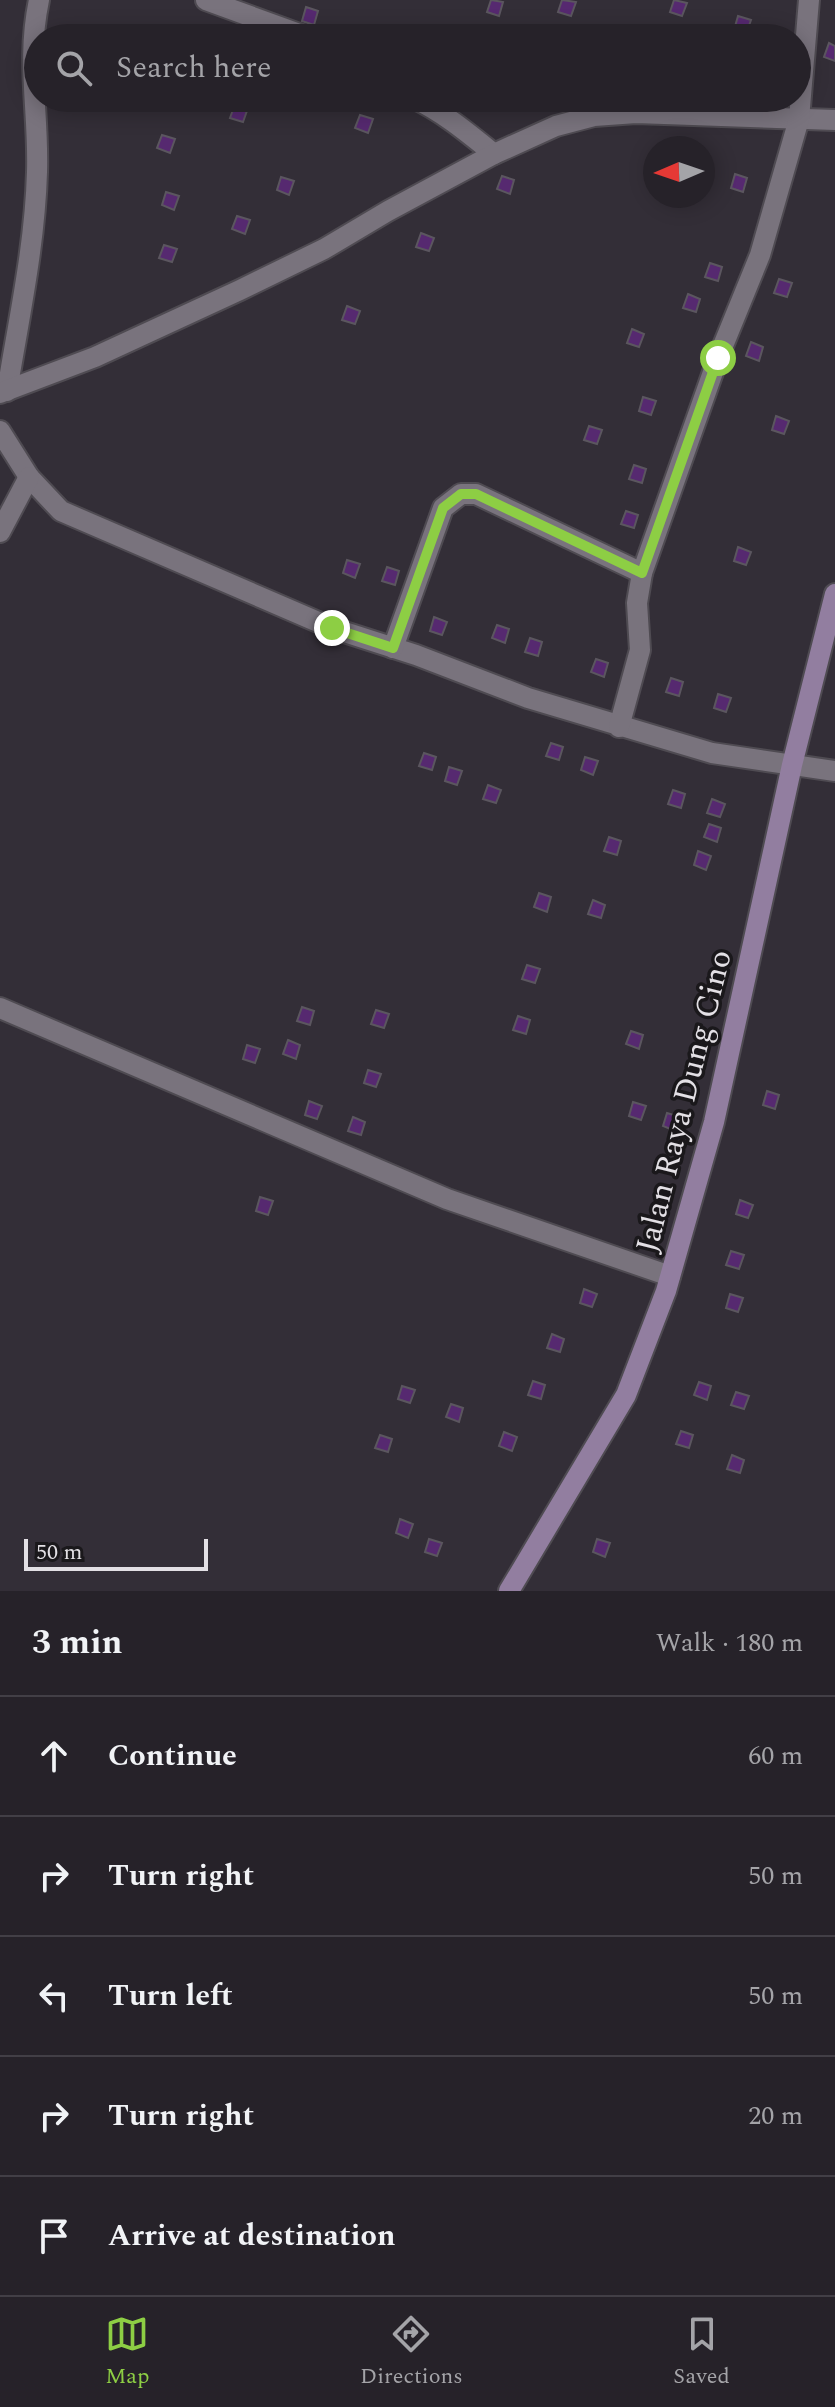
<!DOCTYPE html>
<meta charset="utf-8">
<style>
:root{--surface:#262229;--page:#2e2a31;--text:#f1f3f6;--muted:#a4a4a8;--line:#423f46;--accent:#8dce44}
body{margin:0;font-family:Spectral,serif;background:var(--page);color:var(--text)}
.compass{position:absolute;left:643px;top:136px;width:72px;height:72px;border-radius:50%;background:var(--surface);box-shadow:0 4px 20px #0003;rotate:268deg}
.scale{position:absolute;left:24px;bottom:20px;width:184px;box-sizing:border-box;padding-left:8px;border:4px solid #e3e0e5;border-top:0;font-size:22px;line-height:28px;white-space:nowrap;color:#e3e0e5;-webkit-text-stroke:6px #1a181b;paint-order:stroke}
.stop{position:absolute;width:24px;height:24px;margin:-18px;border:6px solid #8dce44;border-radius:50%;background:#fff}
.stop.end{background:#8dce44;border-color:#fff;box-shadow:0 2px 8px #0008}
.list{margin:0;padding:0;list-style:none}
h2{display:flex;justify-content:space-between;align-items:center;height:104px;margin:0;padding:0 32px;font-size:34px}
h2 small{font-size:26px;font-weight:400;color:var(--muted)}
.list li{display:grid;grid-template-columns:52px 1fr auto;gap:24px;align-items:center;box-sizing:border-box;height:120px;padding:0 32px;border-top:2px solid var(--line)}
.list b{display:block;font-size:30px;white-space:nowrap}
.list em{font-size:26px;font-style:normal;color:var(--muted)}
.icon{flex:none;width:44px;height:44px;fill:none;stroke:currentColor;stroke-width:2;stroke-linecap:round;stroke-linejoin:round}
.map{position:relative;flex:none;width:835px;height:1591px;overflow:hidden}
.search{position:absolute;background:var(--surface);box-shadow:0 4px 20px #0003;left:24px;right:24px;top:24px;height:88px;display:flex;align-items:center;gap:20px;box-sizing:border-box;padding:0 28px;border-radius:44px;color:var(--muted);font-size:30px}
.sheet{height:704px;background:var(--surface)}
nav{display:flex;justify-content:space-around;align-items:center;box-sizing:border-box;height:112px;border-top:2px solid var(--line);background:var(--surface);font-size:22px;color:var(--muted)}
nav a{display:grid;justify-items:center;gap:4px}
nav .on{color:var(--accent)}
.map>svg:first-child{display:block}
.building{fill:#562970;stroke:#5b565f;stroke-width:2}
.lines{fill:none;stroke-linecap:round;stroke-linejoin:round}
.street-casing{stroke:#4f4b52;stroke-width:24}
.secondary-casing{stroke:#4f4b52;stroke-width:24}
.street{stroke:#79737d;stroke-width:20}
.secondary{stroke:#927ea0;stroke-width:20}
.route{stroke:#8dce44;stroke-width:10}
.labels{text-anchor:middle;stroke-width:7;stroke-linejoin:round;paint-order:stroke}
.street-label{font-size:32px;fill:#e3e0e5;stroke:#1a181b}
</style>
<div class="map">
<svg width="835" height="1591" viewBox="0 0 835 1591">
<rect width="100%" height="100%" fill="#332e37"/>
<!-- building -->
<g class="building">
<polygon points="491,0 503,2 499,16 487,12"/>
<polygon points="562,0 576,2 571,16 558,12"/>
<polygon points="674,0 687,3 682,16 670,12"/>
<polygon points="306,7 318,11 314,25 302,21"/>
<polygon points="738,16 751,20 746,34 734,30"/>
<polygon points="829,43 835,46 835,61 824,57"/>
<polygon points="235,104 248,108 243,122 230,118"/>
<polygon points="360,115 373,119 368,133 355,128"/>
<polygon points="162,135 175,139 170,153 157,148"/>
<polygon points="735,174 747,178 743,192 731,188"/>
<polygon points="502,176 514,180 510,194 497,189"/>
<polygon points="281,177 294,181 289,195 277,190"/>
<polygon points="166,192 179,196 174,210 162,205"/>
<polygon points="237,216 250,220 245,234 232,229"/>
<polygon points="421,233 434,238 429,251 416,247"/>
<polygon points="164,245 177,249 172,262 159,258"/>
<polygon points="710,263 722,267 718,281 705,277"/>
<polygon points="779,279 792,283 787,297 774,293"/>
<polygon points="688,294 700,299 696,312 683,308"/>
<polygon points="347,306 360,311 355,324 342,320"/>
<polygon points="632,329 644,334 639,347 627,343"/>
<polygon points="751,342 763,347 759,361 746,356"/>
<polygon points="643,397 656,401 651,415 639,411"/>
<polygon points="776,416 789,421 784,434 772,430"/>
<polygon points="589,426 602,430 597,444 584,440"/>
<polygon points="634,465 646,469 642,483 629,479"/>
<polygon points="626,511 638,515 634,528 621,524"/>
<polygon points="738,547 751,552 746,565 734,561"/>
<polygon points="347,560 360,564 355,578 343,573"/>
<polygon points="387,567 399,571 395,585 382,581"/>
<polygon points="434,617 447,622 442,635 430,631"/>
<polygon points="497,625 509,629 505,643 492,638"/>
<polygon points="530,638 542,642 538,656 525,652"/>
<polygon points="596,659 608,663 604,677 591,672"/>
<polygon points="671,678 683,682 679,696 666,692"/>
<polygon points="718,694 731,698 726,712 714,708"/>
<polygon points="551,743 563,747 559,760 546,756"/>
<polygon points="424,753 436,757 432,770 419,766"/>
<polygon points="585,757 598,761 593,775 581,770"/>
<polygon points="449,767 462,771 457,785 445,781"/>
<polygon points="488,785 501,790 496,803 483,799"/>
<polygon points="673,790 685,794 681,808 668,804"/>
<polygon points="712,799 725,804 720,817 707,813"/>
<polygon points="709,824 721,828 717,842 704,837"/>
<polygon points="609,837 621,841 617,855 604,851"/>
<polygon points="698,851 711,856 706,870 694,865"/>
<polygon points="539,893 551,897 547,912 534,907"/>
<polygon points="593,900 605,905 601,918 588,914"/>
<polygon points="527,965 540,969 535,983 522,979"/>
<polygon points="302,1007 314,1011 310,1025 297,1021"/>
<polygon points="376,1010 389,1014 384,1028 371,1024"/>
<polygon points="518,1016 530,1020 526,1034 513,1030"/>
<polygon points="631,1031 643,1035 639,1049 626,1044"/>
<polygon points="288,1040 300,1045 296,1059 283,1054"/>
<polygon points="247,1045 260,1049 255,1063 243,1059"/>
<polygon points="368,1070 381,1074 376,1087 364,1083"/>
<polygon points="767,1091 779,1095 775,1109 763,1105"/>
<polygon points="309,1101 322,1106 317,1119 305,1115"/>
<polygon points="633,1102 646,1106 641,1120 629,1116"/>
<polygon points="667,1113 680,1117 675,1131 663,1126"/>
<polygon points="353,1117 365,1122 361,1135 348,1131"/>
<polygon points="260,1197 273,1201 268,1215 256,1211"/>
<polygon points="740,1200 753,1205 748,1218 736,1214"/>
<polygon points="731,1251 744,1255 739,1269 726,1265"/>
<polygon points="584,1289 597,1294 592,1307 580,1303"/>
<polygon points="730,1294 743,1298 738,1312 726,1308"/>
<polygon points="552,1334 564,1339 560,1352 547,1348"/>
<polygon points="533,1381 545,1385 541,1399 528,1395"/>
<polygon points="699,1382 711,1386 707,1400 694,1395"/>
<polygon points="402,1386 415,1390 410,1403 398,1399"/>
<polygon points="736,1392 749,1396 744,1409 731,1405"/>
<polygon points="451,1404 463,1408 459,1422 446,1417"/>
<polygon points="681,1431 693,1435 689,1448 676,1444"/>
<polygon points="504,1432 517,1437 512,1451 499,1446"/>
<polygon points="380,1435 392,1439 388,1452 375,1448"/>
<polygon points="732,1455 744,1460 740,1473 727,1469"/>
<polygon points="400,1519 413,1524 408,1538 396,1533"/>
<polygon points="429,1539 442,1543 437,1556 425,1552"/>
<polygon points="597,1539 610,1543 605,1557 593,1552"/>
</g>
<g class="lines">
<!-- street casing -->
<g class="street-casing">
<g id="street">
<polyline points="206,0 310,38"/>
<path d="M413,98C443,112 468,133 494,154"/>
<path d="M7,391C19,318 35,245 37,172C39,111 26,62 39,0"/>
<polyline points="0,393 95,357 240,290 324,249 388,211 494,154 556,126 594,116 636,113 835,120"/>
<polyline points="0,431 29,477 61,511 332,628 416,655 528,698 712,753 835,771"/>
<polyline points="0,532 29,477"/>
<polyline points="393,648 443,508 461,494 476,494 642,573"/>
<polyline points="619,727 640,650 637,603 642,573 718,358 760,255 776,199 799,119 809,0"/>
<polyline points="0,1008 447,1199 670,1276"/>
</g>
</g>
<!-- secondary casing -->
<g class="secondary-casing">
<polyline id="secondary" points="509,1591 626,1395 666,1291 714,1122 792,765 835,594"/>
</g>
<!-- street -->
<use href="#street" class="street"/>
<!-- secondary -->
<use href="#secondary" class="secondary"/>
</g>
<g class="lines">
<!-- route -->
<polyline class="route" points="332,628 393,648 443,508 461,494 476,494 642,573 718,358"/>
</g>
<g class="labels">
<!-- street labels -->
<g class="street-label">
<text transform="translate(683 1101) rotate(-76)" y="11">Jalan Raya Dung Cino</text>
</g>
</g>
</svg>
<svg class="compass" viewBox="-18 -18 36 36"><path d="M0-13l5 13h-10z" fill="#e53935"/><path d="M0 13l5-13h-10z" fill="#a4a4a8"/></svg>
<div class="scale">50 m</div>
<div class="stop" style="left:718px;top:358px"></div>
<div class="stop end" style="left:332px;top:628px"></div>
<div class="search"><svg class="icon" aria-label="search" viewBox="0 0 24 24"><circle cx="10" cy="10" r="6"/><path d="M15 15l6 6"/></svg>Search here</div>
</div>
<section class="sheet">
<h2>3 min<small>Walk · 180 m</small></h2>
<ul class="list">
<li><svg class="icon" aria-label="ahead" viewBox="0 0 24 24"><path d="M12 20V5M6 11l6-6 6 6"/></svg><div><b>Continue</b></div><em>60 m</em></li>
<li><svg class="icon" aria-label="right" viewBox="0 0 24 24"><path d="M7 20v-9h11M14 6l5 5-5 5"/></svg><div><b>Turn right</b></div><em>50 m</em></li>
<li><svg class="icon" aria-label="left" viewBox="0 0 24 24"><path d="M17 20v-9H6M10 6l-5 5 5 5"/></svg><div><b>Turn left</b></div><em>50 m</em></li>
<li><svg class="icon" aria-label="right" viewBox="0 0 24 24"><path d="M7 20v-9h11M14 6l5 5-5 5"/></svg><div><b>Turn right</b></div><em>20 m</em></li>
<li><svg class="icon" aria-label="arrive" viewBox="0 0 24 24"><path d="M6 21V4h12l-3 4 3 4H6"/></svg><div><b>Arrive at destination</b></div></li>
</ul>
</section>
<nav>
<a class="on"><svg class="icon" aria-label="map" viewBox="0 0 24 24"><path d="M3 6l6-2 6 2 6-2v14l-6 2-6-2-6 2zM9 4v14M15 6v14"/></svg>Map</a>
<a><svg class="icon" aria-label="directions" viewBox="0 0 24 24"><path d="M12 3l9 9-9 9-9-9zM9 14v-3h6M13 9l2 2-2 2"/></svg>Directions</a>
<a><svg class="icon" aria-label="saved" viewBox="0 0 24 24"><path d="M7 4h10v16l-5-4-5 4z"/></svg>Saved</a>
</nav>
